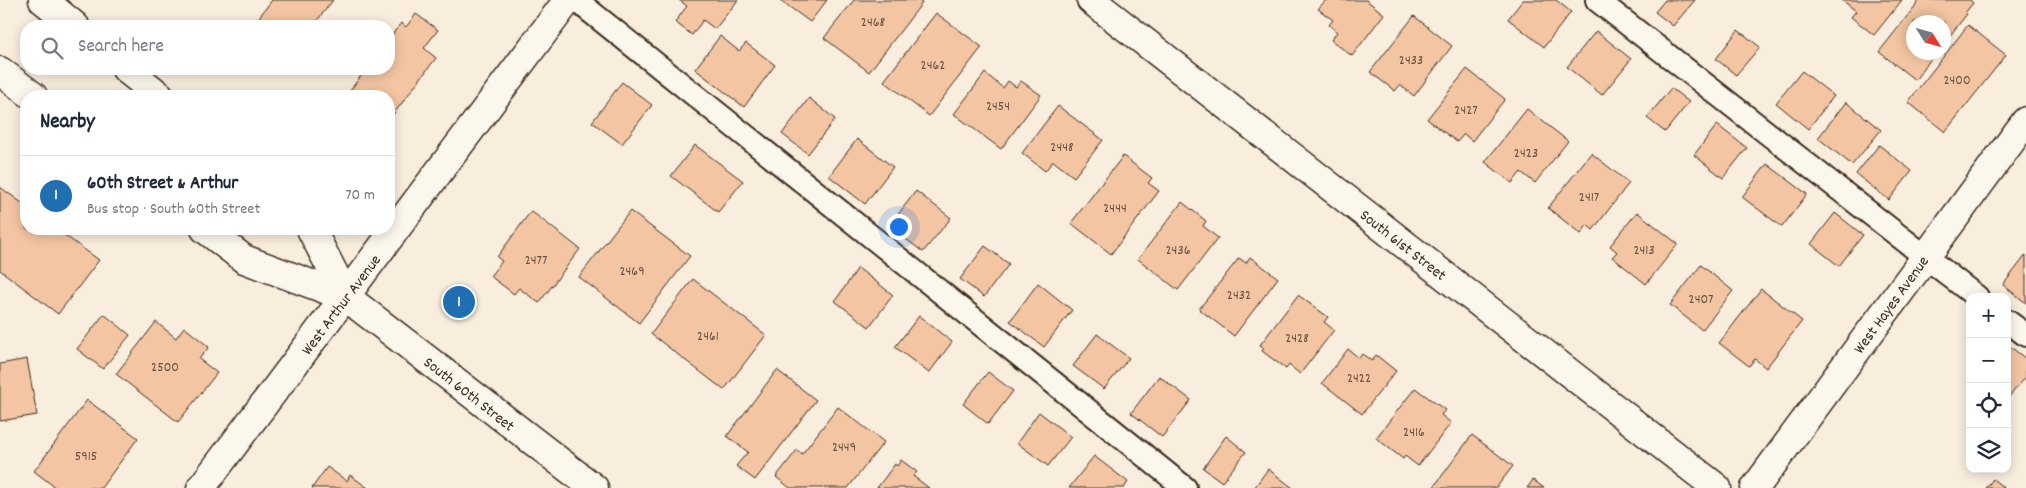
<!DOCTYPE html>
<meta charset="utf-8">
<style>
:root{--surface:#fff;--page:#f2f2f3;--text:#1f2937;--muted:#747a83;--line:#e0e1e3;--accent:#1f6fb2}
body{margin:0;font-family:Dekko,sans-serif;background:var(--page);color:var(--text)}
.controls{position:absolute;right:15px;bottom:15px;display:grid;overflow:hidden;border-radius:10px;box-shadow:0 2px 12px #0003}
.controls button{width:45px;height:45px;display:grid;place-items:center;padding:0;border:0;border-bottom:1px solid var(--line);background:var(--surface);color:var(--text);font:25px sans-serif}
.compass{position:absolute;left:1906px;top:15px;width:45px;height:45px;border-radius:50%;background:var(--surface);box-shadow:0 2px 12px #0003;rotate:127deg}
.you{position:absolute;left:898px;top:226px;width:18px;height:18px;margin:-12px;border:4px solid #fff;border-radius:50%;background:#1a73e8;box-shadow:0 0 0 8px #1a73e833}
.badge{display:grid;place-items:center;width:32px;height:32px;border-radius:50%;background:var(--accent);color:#fff;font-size:16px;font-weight:700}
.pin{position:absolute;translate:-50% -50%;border:2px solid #fff;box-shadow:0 1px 5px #0006}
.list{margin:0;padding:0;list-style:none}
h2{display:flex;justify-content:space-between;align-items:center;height:65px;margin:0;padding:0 20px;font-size:21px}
h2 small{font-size:16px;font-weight:400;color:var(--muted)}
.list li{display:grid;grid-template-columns:32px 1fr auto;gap:15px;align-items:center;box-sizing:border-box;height:80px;padding:0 20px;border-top:1px solid var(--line)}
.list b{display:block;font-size:19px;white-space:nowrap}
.list p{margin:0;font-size:16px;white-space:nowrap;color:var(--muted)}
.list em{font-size:16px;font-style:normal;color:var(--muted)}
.icon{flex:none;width:28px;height:28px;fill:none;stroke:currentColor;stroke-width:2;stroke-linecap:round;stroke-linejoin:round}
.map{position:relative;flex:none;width:2026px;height:488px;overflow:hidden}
.search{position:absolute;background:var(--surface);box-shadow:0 2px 12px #0003;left:20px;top:20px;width:375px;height:55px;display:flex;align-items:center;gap:12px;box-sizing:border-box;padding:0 18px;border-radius:20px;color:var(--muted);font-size:19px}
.panel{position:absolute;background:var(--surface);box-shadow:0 2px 12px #0003;left:20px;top:90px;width:375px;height:145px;border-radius:20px}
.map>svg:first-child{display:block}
.building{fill:#f3c5a2;stroke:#3b2a1e}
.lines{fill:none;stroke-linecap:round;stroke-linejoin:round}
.service-casing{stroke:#3b2a1e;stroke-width:26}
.minor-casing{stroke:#3b2a1e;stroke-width:31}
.secondary-casing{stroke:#3b2a1e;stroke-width:31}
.service{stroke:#fbf7ec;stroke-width:22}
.minor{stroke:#fbf7ec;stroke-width:28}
.secondary{stroke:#fbf7ec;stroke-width:28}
.labels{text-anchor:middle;stroke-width:4;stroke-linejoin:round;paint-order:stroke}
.number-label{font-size:14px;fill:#69513f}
.street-label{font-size:16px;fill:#3b2a1e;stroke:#fbf7ec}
</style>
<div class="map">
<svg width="2026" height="488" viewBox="0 0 2026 488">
<rect width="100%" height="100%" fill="#f9eddd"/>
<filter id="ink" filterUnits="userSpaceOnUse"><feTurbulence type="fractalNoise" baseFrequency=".02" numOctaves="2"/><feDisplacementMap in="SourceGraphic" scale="10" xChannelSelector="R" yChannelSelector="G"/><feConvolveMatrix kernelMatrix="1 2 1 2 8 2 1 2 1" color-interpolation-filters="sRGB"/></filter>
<g filter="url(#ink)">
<!-- building -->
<g class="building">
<polygon points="272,0 333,0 313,26 265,26 257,20"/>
<polygon points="679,0 738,0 715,29 703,20 692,35 675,22 687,6"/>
<polygon points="780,0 827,0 810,22"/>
<polygon points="854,0 918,0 922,3 869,72 824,38"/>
<polygon points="1326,0 1366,0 1384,14 1352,56 1331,40 1337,32 1329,25 1333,20 1318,9"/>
<polygon points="1523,0 1556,0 1571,12 1544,47 1508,19"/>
<polygon points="1665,0 1695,0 1673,26 1655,12"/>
<polygon points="1842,0 1902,0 1874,35 1851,17 1856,11"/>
<polygon points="1920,0 1970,0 1973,3 1965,13 1967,14 1944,43 1944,22 1914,22 1914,52 1936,52 1915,80 1879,52"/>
<polygon points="936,13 982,47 929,116 884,81"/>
<polygon points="416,14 438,30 424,48 436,58 389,120 389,96 355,96 349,92 366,69 389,69 389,39 401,23 406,27"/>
<polygon points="1414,16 1452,46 1414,96 1400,85 1395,91 1370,72"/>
<polygon points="1968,25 2006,55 1945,132 1908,102"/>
<polygon points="1738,30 1760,47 1736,75 1716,59"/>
<polygon points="1596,31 1631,59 1602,95 1567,67"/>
<polygon points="720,36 739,51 746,43 775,65 744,107 695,69"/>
<polygon points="1467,69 1505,99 1472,141 1464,134 1457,142 1427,119"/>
<polygon points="1802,71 1834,96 1808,129 1776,103"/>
<polygon points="985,73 1003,88 1008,81 1016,87 1021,81 1041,95 1001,149 954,114"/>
<polygon points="622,82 652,105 622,144 592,122"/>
<polygon points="1671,88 1689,102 1665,132 1647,118"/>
<polygon points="809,98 835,119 808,154 782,134"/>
<polygon points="1846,102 1881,130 1852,165 1818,138"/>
<polygon points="1058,106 1103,140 1074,177 1053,161 1045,171 1022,153"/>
<polygon points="1527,109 1568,141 1535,183 1521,172 1512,183 1485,162"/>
<polygon points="1717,125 1747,148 1723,178 1694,155"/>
<polygon points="857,139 893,167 865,204 829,176"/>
<polygon points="695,145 743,181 718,212 671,176"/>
<polygon points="1879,145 1912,171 1889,200 1856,174"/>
<polygon points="1591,153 1629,183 1593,230 1587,225 1581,234 1548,208"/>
<polygon points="1123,156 1152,178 1148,183 1159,191 1111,254 1071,223"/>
<polygon points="1767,164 1807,194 1782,227 1742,197"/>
<polygon points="0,187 26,206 26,229 56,229 99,260 58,314 0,270"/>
<polygon points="916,191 951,218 923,252 889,226"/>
<polygon points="1182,202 1206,221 1203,226 1218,238 1178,290 1138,259"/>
<polygon points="531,211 580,249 539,303 519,288 514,294 490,276 502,261 497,257"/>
<polygon points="630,211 690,256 639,323 579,277"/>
<polygon points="1637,212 1678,244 1646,284 1612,257 1617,252 1610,246"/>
<polygon points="1835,213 1863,235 1839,266 1811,244"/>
<polygon points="985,246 1009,264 984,297 960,279"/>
<polygon points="2026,255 2026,303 2003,285"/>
<polygon points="1250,257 1278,278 1234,336 1199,309 1239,258 1246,263"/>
<polygon points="1701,265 1733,291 1702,330 1670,305"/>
<polygon points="858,268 893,295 869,327 835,301"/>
<polygon points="693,279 766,335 724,390 651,334"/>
<polygon points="1038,283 1072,310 1044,347 1010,321"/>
<polygon points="1761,289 1802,321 1766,368 1755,359 1749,366 1719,343"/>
<polygon points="1298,295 1328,317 1324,322 1334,330 1300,374 1289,365 1286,369 1262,351 1264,348 1260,345"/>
<polygon points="104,314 130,335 103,369 77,349"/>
<polygon points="919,316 952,342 929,373 895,347"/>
<polygon points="156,322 176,338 184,327 209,347 199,359 217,373 178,422 116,374"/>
<polygon points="1097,334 1129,358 1104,389 1073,366"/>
<polygon points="2007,344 2026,359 2026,377 2007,399"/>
<polygon points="1348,349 1359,358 1362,354 1372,361 1376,355 1396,371 1362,414 1322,383"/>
<polygon points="27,359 37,415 0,421 0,364"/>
<polygon points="777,370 816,400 755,480 736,466 748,452 727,436"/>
<polygon points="988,372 1013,391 988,424 963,404"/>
<polygon points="1159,376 1191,400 1162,437 1131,413"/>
<polygon points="1415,388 1445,410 1441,415 1451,423 1418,466 1405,456 1403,459 1376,438"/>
<polygon points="87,400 138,438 101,488 56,488 34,471"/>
<polygon points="838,407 884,442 848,488 790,488 776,477 797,450 802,454"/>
<polygon points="1039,412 1071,437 1048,466 1017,443"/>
<polygon points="1472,435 1513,466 1496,488 1433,488"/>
<polygon points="1226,436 1246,452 1222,482 1203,468"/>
<polygon points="1094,456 1128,482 1124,488 1069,488"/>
<polygon points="901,460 917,472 913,476 929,488 877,488 895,464 897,466"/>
<polygon points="327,467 347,481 350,475 368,488 312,488"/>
<polygon points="1268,469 1293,488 1254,488"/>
<polygon points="1993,479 2004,488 1986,488"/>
<polygon points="1533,480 1544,488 1527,488"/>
</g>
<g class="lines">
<!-- service casing -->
<g class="service-casing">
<g id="service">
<polyline points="576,0 1185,488"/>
<polyline points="1597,0 1977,297"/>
<polyline points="2007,321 2026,335"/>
</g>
</g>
<!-- minor casing -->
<g class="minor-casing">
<g id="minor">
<polyline points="1091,0 1717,488"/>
<polyline points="201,488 568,0"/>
<polyline points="1755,488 2026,121"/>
</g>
</g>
<!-- secondary casing -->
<g class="secondary-casing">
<g id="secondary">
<polyline points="43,0 75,26"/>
<polyline points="126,69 160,96"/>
<polyline points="0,71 33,96"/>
<polyline points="205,229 244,259 346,297 594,488"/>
<polyline points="311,229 346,297"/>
</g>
</g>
<!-- service -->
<use href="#service" class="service"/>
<!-- minor -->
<use href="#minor" class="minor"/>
<!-- secondary -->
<use href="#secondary" class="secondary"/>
</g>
</g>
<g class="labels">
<!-- number labels -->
<g class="number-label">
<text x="873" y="26">2468</text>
<text x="1411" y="64">2433</text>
<text x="933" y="69">2462</text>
<text x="1957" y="84">2400</text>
<text x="998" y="110">2454</text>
<text x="1466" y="114">2427</text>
<text x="1062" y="151">2448</text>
<text x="1526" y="157">2423</text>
<text x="1589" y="201">2417</text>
<text x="1115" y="212">2444</text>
<text x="1178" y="254">2436</text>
<text x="1644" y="254">2413</text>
<text x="536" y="264">2477</text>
<text x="632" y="275">2469</text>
<text x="1239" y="299">2432</text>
<text x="1701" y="303">2407</text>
<text x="708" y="340">2461</text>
<text x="1297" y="342">2428</text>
<text x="165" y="371">2500</text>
<text x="1359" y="382">2422</text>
<text x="1414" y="436">2416</text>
<text x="844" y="451">2449</text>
<text x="86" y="460">5915</text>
</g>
<!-- street labels -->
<g class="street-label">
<text transform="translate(1404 244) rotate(38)" y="6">South 61st Street</text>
<text transform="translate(340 304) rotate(-53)" y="6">West Arthur Avenue</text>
<text transform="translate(1890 304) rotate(-54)" y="6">West Hayes Avenue</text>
<text transform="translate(470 393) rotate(38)" y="6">South 60th Street</text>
</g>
</g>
</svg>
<div class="controls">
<button>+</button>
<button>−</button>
<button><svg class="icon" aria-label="locate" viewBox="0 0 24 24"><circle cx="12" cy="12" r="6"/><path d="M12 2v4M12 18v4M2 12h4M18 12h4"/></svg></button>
<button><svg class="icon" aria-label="layers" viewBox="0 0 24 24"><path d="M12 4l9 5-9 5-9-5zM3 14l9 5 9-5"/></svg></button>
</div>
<svg class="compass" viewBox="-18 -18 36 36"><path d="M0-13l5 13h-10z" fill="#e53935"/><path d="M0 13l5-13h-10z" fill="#747a83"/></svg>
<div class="you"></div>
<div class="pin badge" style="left:459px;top:302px">1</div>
<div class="search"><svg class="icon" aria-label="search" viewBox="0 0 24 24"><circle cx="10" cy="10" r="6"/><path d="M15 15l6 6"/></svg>Search here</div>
<section class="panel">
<h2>Nearby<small></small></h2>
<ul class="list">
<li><span class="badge">1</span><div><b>60th Street &amp; Arthur</b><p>Bus stop · South 60th Street</p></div><em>70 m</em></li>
</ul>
</section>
</div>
